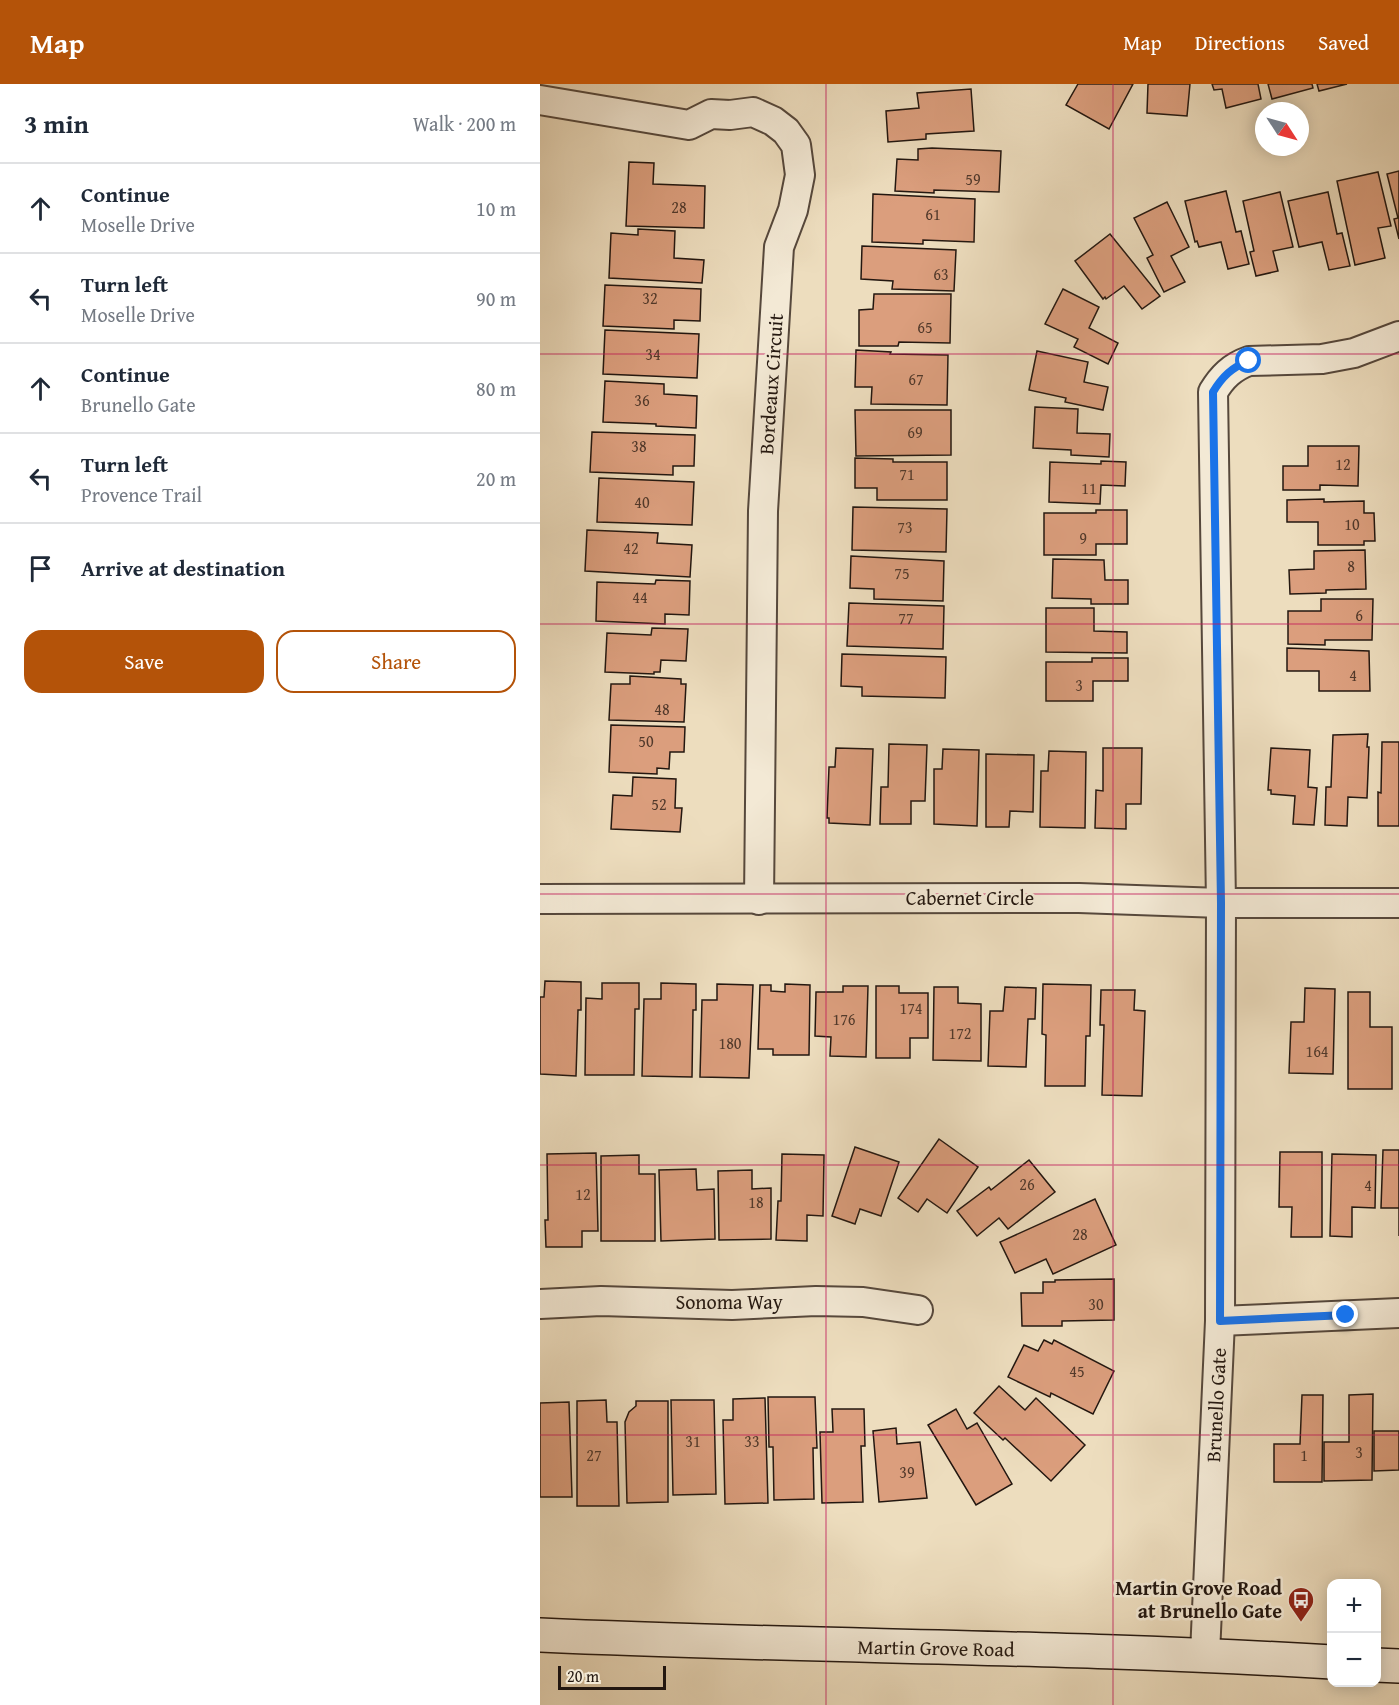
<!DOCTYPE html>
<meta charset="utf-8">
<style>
:root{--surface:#fff;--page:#f6f6f7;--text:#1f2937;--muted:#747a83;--line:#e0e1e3;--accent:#b45309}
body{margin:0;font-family:"Gentium Book Plus",serif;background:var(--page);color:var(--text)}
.controls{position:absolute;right:18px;bottom:18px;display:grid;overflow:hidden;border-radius:12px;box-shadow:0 3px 15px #0003}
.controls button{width:54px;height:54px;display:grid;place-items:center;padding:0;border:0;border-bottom:2px solid var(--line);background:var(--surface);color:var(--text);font:30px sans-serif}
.compass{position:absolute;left:715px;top:18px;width:54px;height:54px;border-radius:50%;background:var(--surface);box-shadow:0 3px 15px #0003;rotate:126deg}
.scale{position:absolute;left:18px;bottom:15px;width:108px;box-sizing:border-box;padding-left:6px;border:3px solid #231710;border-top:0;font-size:16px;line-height:21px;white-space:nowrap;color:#231710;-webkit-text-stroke:4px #f3e9d5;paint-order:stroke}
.stop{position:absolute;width:18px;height:18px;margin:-14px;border:4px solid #1a73e8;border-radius:50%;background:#fff}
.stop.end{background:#1a73e8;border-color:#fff;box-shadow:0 2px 6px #0008}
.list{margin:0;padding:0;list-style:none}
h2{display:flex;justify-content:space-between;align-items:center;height:78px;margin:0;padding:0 24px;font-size:26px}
h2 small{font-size:20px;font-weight:400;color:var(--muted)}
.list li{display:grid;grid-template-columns:39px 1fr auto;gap:18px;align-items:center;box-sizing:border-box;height:90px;padding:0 24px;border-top:2px solid var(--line)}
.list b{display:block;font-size:22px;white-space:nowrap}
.list p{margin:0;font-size:20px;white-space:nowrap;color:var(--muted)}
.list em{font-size:20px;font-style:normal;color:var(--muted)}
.actions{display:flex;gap:12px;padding:18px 24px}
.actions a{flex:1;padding:14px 0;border:2px solid var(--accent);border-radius:18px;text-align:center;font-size:21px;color:var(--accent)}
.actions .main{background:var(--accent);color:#fff}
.icon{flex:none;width:33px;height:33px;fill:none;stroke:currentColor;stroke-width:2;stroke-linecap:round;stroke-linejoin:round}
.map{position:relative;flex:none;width:859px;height:1621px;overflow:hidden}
header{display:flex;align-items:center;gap:36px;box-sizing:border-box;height:84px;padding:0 30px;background:var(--accent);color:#fff}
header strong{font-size:28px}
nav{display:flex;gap:33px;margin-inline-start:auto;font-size:21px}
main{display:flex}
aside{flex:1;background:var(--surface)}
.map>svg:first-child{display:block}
.building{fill:#db9e7d;stroke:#231710;stroke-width:1.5}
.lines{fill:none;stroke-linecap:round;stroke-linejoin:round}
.minor-casing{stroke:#56483c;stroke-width:32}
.secondary-casing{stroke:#231710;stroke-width:36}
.minor{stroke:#f3e9d5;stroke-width:28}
.secondary{stroke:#f3e9d5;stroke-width:33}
.route{stroke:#1a73e8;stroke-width:8}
.grid{fill:none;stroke:#c2185b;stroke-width:1.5;stroke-opacity:0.55}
.labels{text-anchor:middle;stroke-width:5;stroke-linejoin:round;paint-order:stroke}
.number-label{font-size:16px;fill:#51392b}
.street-label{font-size:20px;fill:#231710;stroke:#f3e9d5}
.poi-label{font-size:20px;font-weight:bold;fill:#231710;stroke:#f3e9d5;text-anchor:end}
</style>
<header>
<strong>Map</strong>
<nav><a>Map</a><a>Directions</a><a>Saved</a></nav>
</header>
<main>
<aside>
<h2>3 min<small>Walk · 200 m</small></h2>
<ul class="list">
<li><svg class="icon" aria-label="ahead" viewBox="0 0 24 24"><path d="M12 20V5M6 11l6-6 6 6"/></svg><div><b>Continue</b><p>Moselle Drive</p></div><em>10 m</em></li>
<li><svg class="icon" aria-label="left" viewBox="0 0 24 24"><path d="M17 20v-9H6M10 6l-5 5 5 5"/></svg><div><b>Turn left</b><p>Moselle Drive</p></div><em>90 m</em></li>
<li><svg class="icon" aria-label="ahead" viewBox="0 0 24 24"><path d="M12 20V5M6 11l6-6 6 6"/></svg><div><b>Continue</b><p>Brunello Gate</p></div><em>80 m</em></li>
<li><svg class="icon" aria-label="left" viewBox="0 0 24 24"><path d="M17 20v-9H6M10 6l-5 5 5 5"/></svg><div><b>Turn left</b><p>Provence Trail</p></div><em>20 m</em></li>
<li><svg class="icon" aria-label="arrive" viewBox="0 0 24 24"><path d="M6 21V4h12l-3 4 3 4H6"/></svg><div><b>Arrive at destination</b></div></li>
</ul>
<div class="actions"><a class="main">Save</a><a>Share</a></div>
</aside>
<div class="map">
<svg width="859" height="1621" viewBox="0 0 859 1621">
<rect width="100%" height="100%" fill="#edddbe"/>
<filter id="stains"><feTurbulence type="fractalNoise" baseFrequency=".00333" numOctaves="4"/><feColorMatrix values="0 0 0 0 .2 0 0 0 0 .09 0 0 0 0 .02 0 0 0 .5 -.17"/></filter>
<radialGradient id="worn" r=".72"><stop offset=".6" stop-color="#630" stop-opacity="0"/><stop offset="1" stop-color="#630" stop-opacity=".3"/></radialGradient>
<!-- building -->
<g class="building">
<polygon points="538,0 593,0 569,45 526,21"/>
<polygon points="608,0 650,0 647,32 607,29"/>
<polygon points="672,0 718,0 721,15 686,24 682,5 674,6"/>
<polygon points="728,0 772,0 773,4 732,15"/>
<polygon points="777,0 807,0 779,7"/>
<polygon points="431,5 434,47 386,50 386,55 348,58 346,27 379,24 377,9"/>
<polygon points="392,64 461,67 459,108 394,106 394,109 355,107 357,75 378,76 378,65"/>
<polygon points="89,78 114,79 113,100 165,102 164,144 86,142"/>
<polygon points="859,87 859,155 854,135 858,134 847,90"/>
<polygon points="838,88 851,142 838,144 845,174 815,181 797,97"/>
<polygon points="686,107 696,148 701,147 709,180 688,185 681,158 659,163 657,157 655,158 645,117"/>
<polygon points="740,108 753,163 733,167 738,187 716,192 710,168 714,167 703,117"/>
<polygon points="788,108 797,150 802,149 810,182 789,186 782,158 759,163 748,117"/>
<polygon points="333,110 435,115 434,158 383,156 383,160 332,158"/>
<polygon points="627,118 649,163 631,172 645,198 624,208 607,174 613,171 594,134"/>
<polygon points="98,145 135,147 134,174 164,176 162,199 69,194 71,149 98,151"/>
<polygon points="570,150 620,212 602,225 584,202 566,215 565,213 563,215 535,177"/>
<polygon points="322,162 416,166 414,207 352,205 353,197 321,195"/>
<polygon points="65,201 161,205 160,237 134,236 134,245 63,242"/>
<polygon points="523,205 559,223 549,244 578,259 568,280 534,263 538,255 505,240"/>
<polygon points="334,210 411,210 410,259 359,258 358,262 319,262 319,226 333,225"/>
<polygon points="65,246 159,250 157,294 63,290"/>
<polygon points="316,266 351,268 350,270 408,271 407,321 331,320 332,303 315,303"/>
<polygon points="497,267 548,278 544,298 568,303 563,326 525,318 526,314 489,306"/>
<polygon points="65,297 124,300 124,310 157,312 156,344 116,342 116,340 63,338"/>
<polygon points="495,323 538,325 537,349 570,350 569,373 531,371 531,366 493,364"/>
<polygon points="315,326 411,326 411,371 316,372"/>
<polygon points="52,348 155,351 154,382 133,382 133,391 50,388"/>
<polygon points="768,362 819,362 818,402 780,401 780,406 743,406 743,382 768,382"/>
<polygon points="315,374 353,375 353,378 407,378 407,416 337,416 337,404 315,404"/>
<polygon points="561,377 586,378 585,402 561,401 560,420 509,418 510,378 561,380"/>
<polygon points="59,394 154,398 152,441 57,438"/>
<polygon points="784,415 784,418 824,417 824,429 834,429 835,457 824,457 824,461 778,461 778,438 747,438 747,416"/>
<polygon points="313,423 407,425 406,468 312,466"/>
<polygon points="556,426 587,426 587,460 556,460 556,471 504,471 504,429 556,429"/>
<polygon points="47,446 118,449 117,459 152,461 150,493 45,487"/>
<polygon points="825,466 826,505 786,506 786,509 750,510 749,486 774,485 774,467"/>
<polygon points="311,472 404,477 403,517 334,515 334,505 310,504"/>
<polygon points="513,475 564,476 565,496 588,496 588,520 551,520 551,515 512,514"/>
<polygon points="116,496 150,497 149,531 125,530 125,540 56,537 57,498 115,500"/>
<polygon points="781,515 833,515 832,556 785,556 785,561 748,560 748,527 781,527"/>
<polygon points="309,519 404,522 403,565 307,562"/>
<polygon points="506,524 554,524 554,547 587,548 587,569 506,568"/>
<polygon points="112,544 148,545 146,577 121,576 120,588 114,588 114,590 65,588 67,549 111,551"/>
<polygon points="747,564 829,567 830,607 779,607 779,587 747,587"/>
<polygon points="302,570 406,573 405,614 322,612 322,603 301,602"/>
<polygon points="552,574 588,574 588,597 553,597 553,617 506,617 506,578 552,578"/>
<polygon points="90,592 141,595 141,600 146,600 144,638 69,636 71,600 90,600"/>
<polygon points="71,641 145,643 144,668 130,668 129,685 117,684 117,690 69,688"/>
<polygon points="828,650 827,663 829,663 827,714 808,713 807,742 785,741 786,703 791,703 793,651"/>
<polygon points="842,658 859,658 859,742 838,742 838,708 841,709"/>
<polygon points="349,660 387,661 385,717 371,717 371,740 340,740 341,703 348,703"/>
<polygon points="296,664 333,665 330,741 289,739 289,734 287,734 289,683 295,683"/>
<polygon points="563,664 602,664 601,720 586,720 586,745 555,744 556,706 563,707"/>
<polygon points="731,664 770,666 768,703 777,704 774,741 753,740 755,712 731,710 731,706 728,706"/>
<polygon points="403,665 439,666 437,742 394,740 394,685 402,685"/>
<polygon points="509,667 546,668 545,744 500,743 501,687 508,687"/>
<polygon points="446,670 494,671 493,728 470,727 469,743 446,743"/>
<polygon points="93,693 136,695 135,724 142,724 140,748 71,745 73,711 92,712"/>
<polygon points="5,897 41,898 41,926 38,926 36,992 0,990 0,913 4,913"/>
<polygon points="62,899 99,899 99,925 95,925 94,991 45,991 46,914 62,915"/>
<polygon points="121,899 156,900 156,926 153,926 152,993 102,992 104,915 121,915"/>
<polygon points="177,900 213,901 209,994 160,993 162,916 177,916"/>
<polygon points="245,900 270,901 269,971 233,971 233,965 218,965 220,901 231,901 231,907 245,908"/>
<polygon points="503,900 551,901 550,952 546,952 545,1002 505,1002 506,951 502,950"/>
<polygon points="303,902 328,902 326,973 290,972 291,953 275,952 276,908 303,908"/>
<polygon points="336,902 359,902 359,909 388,909 388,954 370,954 370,974 336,974"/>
<polygon points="394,903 418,903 418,919 441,920 441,977 393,976"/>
<polygon points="465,903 496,904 495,935 488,935 486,983 448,982 450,927 463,927"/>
<polygon points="765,904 795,905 793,990 749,989 751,938 764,938"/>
<polygon points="561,906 595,906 594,926 605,927 602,1012 562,1011 564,941 560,941"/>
<polygon points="808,908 830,908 830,943 852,943 852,1005 808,1005"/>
<polygon points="399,1055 438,1083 407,1129 387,1115 378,1128 358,1114"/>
<polygon points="315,1063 359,1078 341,1132 320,1125 315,1140 292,1132"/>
<polygon points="843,1066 859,1066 859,1152 859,1124 841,1124"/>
<polygon points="740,1068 782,1068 782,1153 751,1153 752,1123 739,1123"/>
<polygon points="56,1069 58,1147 42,1147 42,1163 6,1163 5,1136 8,1136 7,1070"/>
<polygon points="242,1070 284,1071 283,1132 267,1131 267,1157 236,1156 238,1117 241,1117"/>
<polygon points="792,1070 836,1071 835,1124 812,1123 812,1153 790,1152"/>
<polygon points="99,1071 99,1090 115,1090 115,1157 61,1157 61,1072"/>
<polygon points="489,1076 515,1108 468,1145 459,1134 437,1152 417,1127 449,1103 451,1106"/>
<polygon points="156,1085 157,1106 174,1105 175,1155 121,1157 119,1086"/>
<polygon points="212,1086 212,1105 231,1104 231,1155 179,1156 178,1087"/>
<polygon points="555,1115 576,1161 513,1190 506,1175 475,1189 460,1158"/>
<polygon points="574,1195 574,1236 522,1237 522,1242 482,1242 481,1209 503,1209 503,1198 515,1198 515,1196"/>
<polygon points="504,1256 512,1260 514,1256 574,1287 553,1330 511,1309 510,1313 468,1293 484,1261 498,1267"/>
<polygon points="459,1302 485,1326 496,1314 545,1361 511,1397 465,1354 463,1356 434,1329"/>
<polygon points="833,1310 832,1396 784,1397 784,1358 809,1358 809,1311"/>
<polygon points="762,1311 783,1311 782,1398 734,1398 734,1360 760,1360"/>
<polygon points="228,1313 275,1313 277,1364 273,1364 274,1415 234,1416 233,1363 229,1363"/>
<polygon points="225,1314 228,1419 185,1420 183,1336 193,1336 193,1315"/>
<polygon points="66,1316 67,1338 77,1338 79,1422 37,1422 37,1317"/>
<polygon points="131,1316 174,1316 176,1410 133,1411"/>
<polygon points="96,1317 128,1317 128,1418 87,1419 85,1338 89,1328 96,1322"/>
<polygon points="29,1318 32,1413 0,1413 0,1319"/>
<polygon points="292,1325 324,1325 325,1362 321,1362 323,1418 282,1419 280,1348 293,1348"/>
<polygon points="416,1325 427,1345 437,1339 472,1400 436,1421 388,1341"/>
<polygon points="356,1344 357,1360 380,1358 387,1414 339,1418 333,1347"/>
<polygon points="834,1347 859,1347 859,1386 834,1387"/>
</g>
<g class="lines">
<!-- minor casing -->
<g class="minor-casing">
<g id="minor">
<polyline points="0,16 149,41 171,30 190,31 213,28 233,37 246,47 256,61 260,91 253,126 239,163 223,427 219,816"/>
<polyline points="0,815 539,814 681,819 859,819"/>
<polyline points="0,1220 61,1217 192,1221 276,1217 323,1218 378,1226"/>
<polyline points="680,1237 859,1229"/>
<path d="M665,1570L680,1237L681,819L673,308C682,293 692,283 709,277L782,275L814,269L859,252"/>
</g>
</g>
<!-- secondary casing -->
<g class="secondary-casing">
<g id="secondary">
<path d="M0,1551C264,1563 528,1562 792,1578"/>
<polyline points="836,1581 859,1582"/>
</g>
</g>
<!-- minor -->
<use href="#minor" class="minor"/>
<!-- secondary -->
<use href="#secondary" class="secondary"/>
</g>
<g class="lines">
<!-- route -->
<path class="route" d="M709,277C692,283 682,293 673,308L681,819L680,1237L806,1231"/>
</g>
<!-- grid -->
<path class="grid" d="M286,0V1621M573,0V1621M0,270H859M0,540H859M0,810H859M0,1081H859M0,1351H859"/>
<!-- icons -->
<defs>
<g id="bus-pin" transform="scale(1.35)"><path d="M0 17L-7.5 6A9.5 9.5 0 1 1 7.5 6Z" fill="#8f2418" stroke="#f3e9d5"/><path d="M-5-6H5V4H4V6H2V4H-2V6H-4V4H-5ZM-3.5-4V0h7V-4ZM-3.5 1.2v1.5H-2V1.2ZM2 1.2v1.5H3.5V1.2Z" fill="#fff"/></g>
</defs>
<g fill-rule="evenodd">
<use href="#bus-pin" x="761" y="1516"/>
</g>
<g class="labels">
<!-- number labels -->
<g class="number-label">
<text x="433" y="101">59</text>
<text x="139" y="129">28</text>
<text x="393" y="136">61</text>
<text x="401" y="196">63</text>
<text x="110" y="220">32</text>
<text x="385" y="249">65</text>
<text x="113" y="276">34</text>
<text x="376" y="301">67</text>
<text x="102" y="322">36</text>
<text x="375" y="354">69</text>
<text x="99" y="368">38</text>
<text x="803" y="386">12</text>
<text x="367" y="396">71</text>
<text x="549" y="410">11</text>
<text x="102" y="424">40</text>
<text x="812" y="446">10</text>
<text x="365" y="449">73</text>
<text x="543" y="460">9</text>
<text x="91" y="470">42</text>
<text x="811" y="488">8</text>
<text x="362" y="495">75</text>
<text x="100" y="519">44</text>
<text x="819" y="537">6</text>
<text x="366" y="540">77</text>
<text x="813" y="597">4</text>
<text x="539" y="607">3</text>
<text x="122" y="631">48</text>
<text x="106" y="663">50</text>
<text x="119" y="726">52</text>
<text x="371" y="930">174</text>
<text x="304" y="941">176</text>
<text x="420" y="955">172</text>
<text x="190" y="965">180</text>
<text x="777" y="973">164</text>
<text x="487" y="1106">26</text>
<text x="828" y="1107">4</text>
<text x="43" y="1116">12</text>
<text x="216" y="1124">18</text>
<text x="540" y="1156">28</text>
<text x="556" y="1226">30</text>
<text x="537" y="1293">45</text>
<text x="153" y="1363">31</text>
<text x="212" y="1363">33</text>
<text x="819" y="1374">3</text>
<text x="54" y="1377">27</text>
<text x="764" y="1377">1</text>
<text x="367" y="1394">39</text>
</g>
<!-- street labels -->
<g class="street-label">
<text transform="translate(231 300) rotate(-86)" y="7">Bordeaux Circuit</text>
<text x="430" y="821">Cabernet Circle</text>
<text x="189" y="1225">Sonoma Way</text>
<text transform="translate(676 1321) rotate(-87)" y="7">Brunello Gate</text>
<text transform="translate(396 1564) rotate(1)" y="7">Martin Grove Road</text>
</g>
<!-- poi labels -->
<g class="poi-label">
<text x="742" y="1511">Martin Grove Road<tspan x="742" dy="23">at Brunello Gate</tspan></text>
</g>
</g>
<rect width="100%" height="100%" filter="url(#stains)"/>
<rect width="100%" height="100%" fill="url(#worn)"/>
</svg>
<div class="controls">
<button>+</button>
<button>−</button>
</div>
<svg class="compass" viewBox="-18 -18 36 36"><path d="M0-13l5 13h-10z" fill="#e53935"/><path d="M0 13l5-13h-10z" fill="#747a83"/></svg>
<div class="scale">20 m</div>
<div class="stop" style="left:709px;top:277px"></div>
<div class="stop end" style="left:806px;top:1231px"></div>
</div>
</main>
